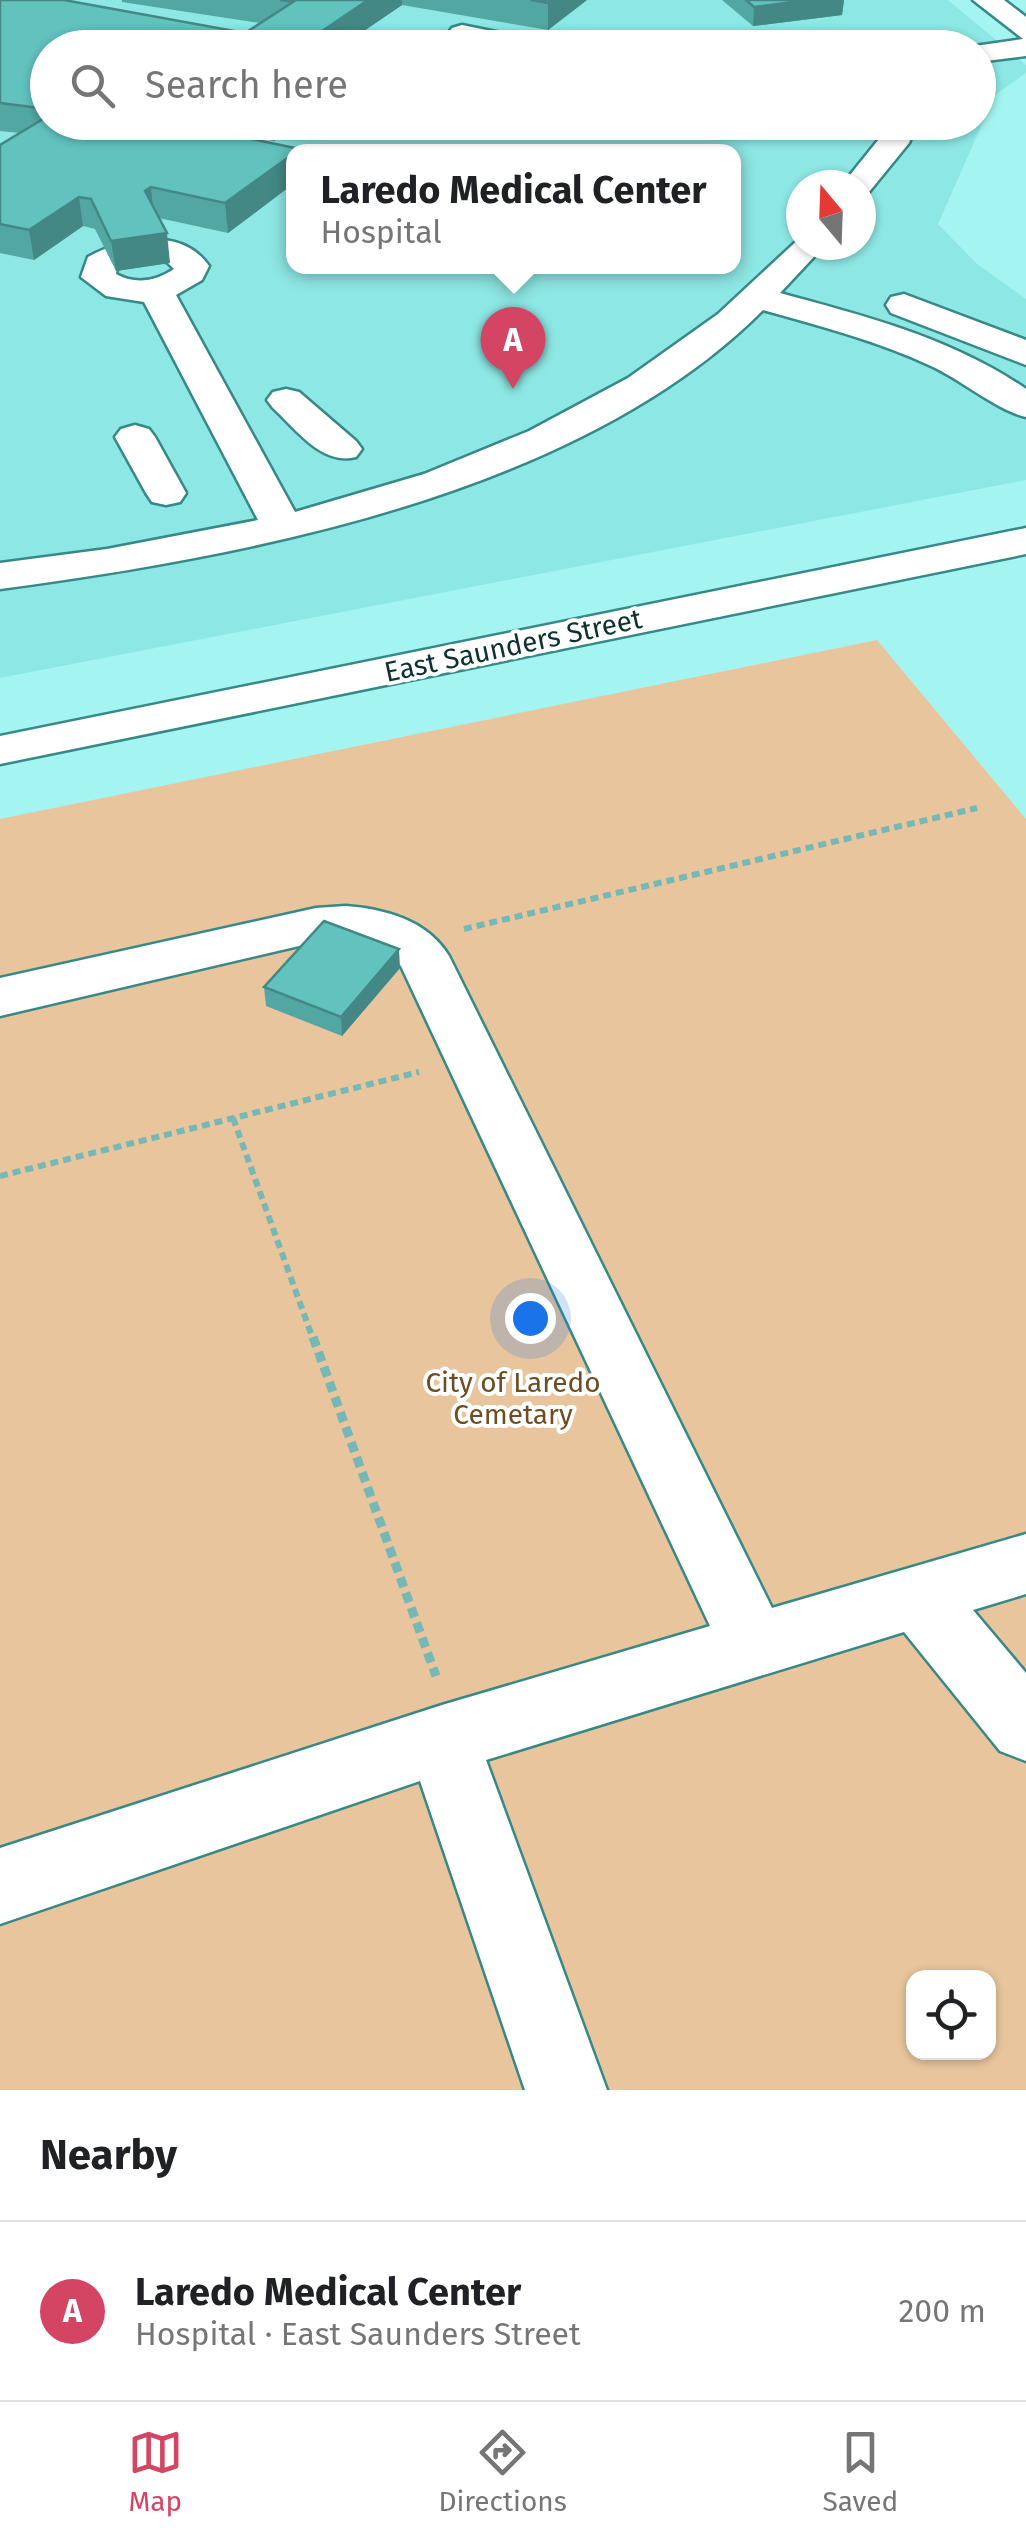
<!DOCTYPE html>
<meta charset="utf-8">
<style>
:root{--surface:#fff;--page:#f2f2f2;--text:#202124;--muted:#757577;--line:#e0e0e0;--accent:#d44463}
body{margin:0;font-family:"Fira Sans",sans-serif;background:var(--page);color:var(--text)}
.controls{position:absolute;right:30px;bottom:30px;display:grid;overflow:hidden;border-radius:20px;box-shadow:0 2px 8px #0004}
.controls button{width:90px;height:90px;display:grid;place-items:center;padding:0;border:0;border-bottom:2px solid var(--line);background:var(--surface);color:var(--text);font:50px sans-serif}
.compass{position:absolute;left:786px;top:170px;width:90px;height:90px;border-radius:50%;background:var(--surface);box-shadow:0 2px 8px #0004;rotate:341deg}
.you{position:absolute;left:530px;top:1318px;width:35px;height:35px;margin:-25px;border:8px solid #fff;border-radius:50%;background:#1a73e8;box-shadow:0 0 0 15px #1a73e833}
.badge{display:grid;place-items:center;width:65px;height:65px;border-radius:50%;background:var(--accent);color:#fff;font-size:32px;font-weight:700}
.pin{position:absolute;translate:-50% -82px;filter:drop-shadow(0 2px 5px #0008)}
.pin::after{content:'';position:absolute;top:52px;width:35px;height:30px;background:inherit;clip-path:polygon(0 0,100% 0,50% 100%)}
.popup{position:absolute;left:286px;top:144px;width:455px;height:130px;box-sizing:border-box;display:grid;place-content:center;border-radius:20px;background:var(--surface);filter:drop-shadow(0 2px 8px #0005);font-size:32px;white-space:nowrap;color:var(--muted)}
.popup b{font-size:38px;color:var(--text)}
.popup::after{content:'';position:absolute;left:50%;top:100%;margin-left:-20px;border:20px solid transparent;border-top-color:var(--surface)}
.list{margin:0;padding:0;list-style:none}
h2{display:flex;justify-content:space-between;align-items:center;height:130px;margin:0;padding:0 40px;font-size:42px}
h2 small{font-size:32px;font-weight:400;color:var(--muted)}
.list li{display:grid;grid-template-columns:65px 1fr auto;gap:30px;align-items:center;box-sizing:border-box;height:180px;padding:0 40px;border-top:2px solid var(--line)}
.list b{display:block;font-size:38px;white-space:nowrap}
.list p{margin:0;font-size:32px;white-space:nowrap;color:var(--muted)}
.list em{font-size:32px;font-style:normal;color:var(--muted)}
.icon{flex:none;width:55px;height:55px;fill:none;stroke:currentColor;stroke-width:2;stroke-linecap:round;stroke-linejoin:round}
.map{position:relative;flex:none;width:1026px;height:2090px;overflow:hidden}
.search{position:absolute;background:var(--surface);box-shadow:0 2px 8px #0004;left:30px;right:30px;top:30px;height:110px;display:flex;align-items:center;gap:25px;box-sizing:border-box;padding:0 35px;border-radius:55px;color:var(--muted);font-size:38px}
.sheet{height:310px;background:var(--surface)}
nav{display:flex;justify-content:space-around;align-items:center;box-sizing:border-box;height:140px;border-top:2px solid var(--line);background:var(--surface);font-size:28px;color:var(--muted)}
nav a{display:grid;justify-items:center;gap:5px}
nav .on{color:var(--accent)}
.map>svg:first-child{display:block}
.built{fill:#8de7e4;fill-rule:evenodd}
.green{fill:#e8c59d;fill-rule:evenodd}
.lines{fill:none;stroke-linecap:round;stroke-linejoin:round}
.minor-casing{stroke:#368986;stroke-width:5}
.major-casing{stroke:#368986;stroke-width:5}
.path-far1{stroke:#75b8b5;stroke-width:6;stroke-dasharray:8 5;stroke-linecap:butt}
.path{stroke:#75b8b5;stroke-width:9;stroke-dasharray:10 6;stroke-linecap:butt}
.minor{fill:#fff;fill-rule:evenodd}
.major{fill:#fff;fill-rule:evenodd}
.wall{fill:#53a7a3}
.shaded-wall{fill:#448885}
.building{fill:#61c2be;stroke:#448885;stroke-width:2.5}
.labels{text-anchor:middle;stroke-width:8;stroke-linejoin:round;paint-order:stroke}
.street-label{font-size:28px;fill:#0e3130;stroke:#fff}
.park-label{font-size:28px;fill:#6d4d21;stroke:#fff}
</style>
<div class="map">
<svg width="1026" height="2090" viewBox="0 0 1026 2090">
<rect width="100%" height="100%" fill="#a4f5f1"/>
<!-- built -->
<path class="built" d="M0,0H948L1026,65V73L995,95L938,224L977,264L1026,299V480L0,678ZM48,48H978V122H48ZM293,152H733V266H293ZM801,185H861V245H801Z"/>
<!-- green -->
<path class="green" d="M877,640L1026,819V2090H0V819ZM914,1978H988V2052H914Z"/>
<g class="lines">
<!-- minor casing -->
<g class="minor-casing">
<g id="minor">
<polygon points="973,0 1004,0 1026,17 1026,56 978,62 978,48 968,47 1023,39"/>
<polygon points="462,25 546,42 550,48 488,48 452,40 448,34 452,28"/>
<polygon points="887,122 918,122 909,143 869,192 861,194 861,185 842,185 883,134"/>
<path d="M801,237V245H825L780,293C865,316 952,338 1026,389V417C996,410 962,380 931,366C878,341 820,326 763,310C580,494 248,556 0,589V563L107,549L258,520L144,302L106,296L81,277L88,257C124,237 182,227 209,266L202,280L176,295L295,512L424,474L529,431L628,378L718,314ZM150,259L167,262L174,269C156,281 136,285 116,274L117,269L129,262Z"/>
<polygon points="904,294 1026,340 1026,365 891,313 886,305 891,297"/>
<path d="M286,389L299,392L356,441L362,449L356,457C322,466 296,429 273,408L267,400L273,392Z"/>
<polygon points="135,425 149,429 155,437 186,493 180,502 166,505 152,502 146,493 115,437 121,429"/>
<path d="M346,906C386,909 428,921 449,956L772,1608L1026,1534V1594L973,1610L1026,1673V1761L1000,1751L904,1632L486,1760L607,2090H525L420,1781L0,1924V1848L442,1705L710,1626L401,966C375,941 351,940 316,942L0,1016V978L316,908Z"/>
</g>
</g>
<!-- major casing -->
<g class="major-casing">
<polygon id="major" points="1026,528 1026,554 0,764 0,736"/>
</g>
<!-- path-far1 -->
<g class="path-far1">
<polyline points="464,929 977,808"/>
<polyline points="233,1118 313,1339"/>
<polyline points="0,1176 419,1072"/>
</g>
<!-- path -->
<polyline class="path" points="313,1337 436,1676"/>
<!-- minor -->
<use href="#minor" class="minor"/>
<!-- major -->
<use href="#major" class="major"/>
</g>
<!-- wall -->
<g class="wall">
<polygon points="0,0 245,33 260,23 122,2 122,0 587,0 548,30 402,5 339,48 48,48 48,122 293,152 293,184 228,233 159,218 170,263 116,271 95,229 83,226 34,260 0,253 0,145 19,133 0,131"/>
<polygon points="722,0 844,0 842,15 753,26"/>
<polygon points="184,122 300,122 274,141"/>
<polygon points="400,968 342,1036 266,1006 264,987"/>
</g>
<!-- shaded-wall -->
<g class="shaded-wall">
<polygon points="368,0 402,0 402,5 339,48 297,48"/>
<polygon points="552,0 587,0 548,30 548,3"/>
<polygon points="809,0 844,0 842,15 753,26 754,7"/>
<polygon points="273,122 300,122 274,141"/>
<polygon points="293,154 293,184 228,233 225,203"/>
<polygon points="151,187 154,217 145,191"/>
<polygon points="79,197 83,226 34,260 29,230"/>
<polygon points="167,233 170,263 116,271 111,241"/>
<polygon points="399,949 400,968 342,1036 341,1017"/>
</g>
<!-- building -->
<g class="building">
<polygon points="0,0 64,0 245,33 293,2 280,0 368,0 297,48 48,48 48,109 0,103"/>
<polygon points="531,0 552,0 548,3"/>
<polygon points="746,0 809,0 754,7"/>
<polygon points="48,116 48,122 170,122 300,149 293,152 293,154 225,203 151,187 145,191 167,233 111,241 91,199 79,197 29,230 0,224 0,145"/>
<polygon points="324,921 399,949 341,1017 264,987"/>
</g>
<g class="labels">
<!-- street labels -->
<g class="street-label">
<text transform="translate(513 645) rotate(-12)" y="10">East Saunders Street</text>
</g>
<!-- park labels -->
<g class="park-label">
<text x="513" y="1392">City of Laredo<tspan x="513" dy="32">Cemetary</tspan></text>
</g>
</g>
</svg>
<div class="controls">
<button><svg class="icon" aria-label="locate" viewBox="0 0 24 24"><circle cx="12" cy="12" r="6"/><path d="M12 2v4M12 18v4M2 12h4M18 12h4"/></svg></button>
</div>
<svg class="compass" viewBox="-18 -18 36 36"><path d="M0-13l5 13h-10z" fill="#e53935"/><path d="M0 13l5-13h-10z" fill="#757577"/></svg>
<div class="you"></div>
<div class="pin badge" style="left:513px;top:389px">A</div>
<div class="popup"><b>Laredo Medical Center</b>Hospital</div>
<div class="search"><svg class="icon" aria-label="search" viewBox="0 0 24 24"><circle cx="10" cy="10" r="6"/><path d="M15 15l6 6"/></svg>Search here</div>
</div>
<section class="sheet">
<h2>Nearby<small></small></h2>
<ul class="list">
<li><span class="badge">A</span><div><b>Laredo Medical Center</b><p>Hospital · East Saunders Street</p></div><em>200 m</em></li>
</ul>
</section>
<nav>
<a class="on"><svg class="icon" aria-label="map" viewBox="0 0 24 24"><path d="M3 6l6-2 6 2 6-2v14l-6 2-6-2-6 2zM9 4v14M15 6v14"/></svg>Map</a>
<a><svg class="icon" aria-label="directions" viewBox="0 0 24 24"><path d="M12 3l9 9-9 9-9-9zM9 14v-3h6M13 9l2 2-2 2"/></svg>Directions</a>
<a><svg class="icon" aria-label="saved" viewBox="0 0 24 24"><path d="M7 4h10v16l-5-4-5 4z"/></svg>Saved</a>
</nav>
